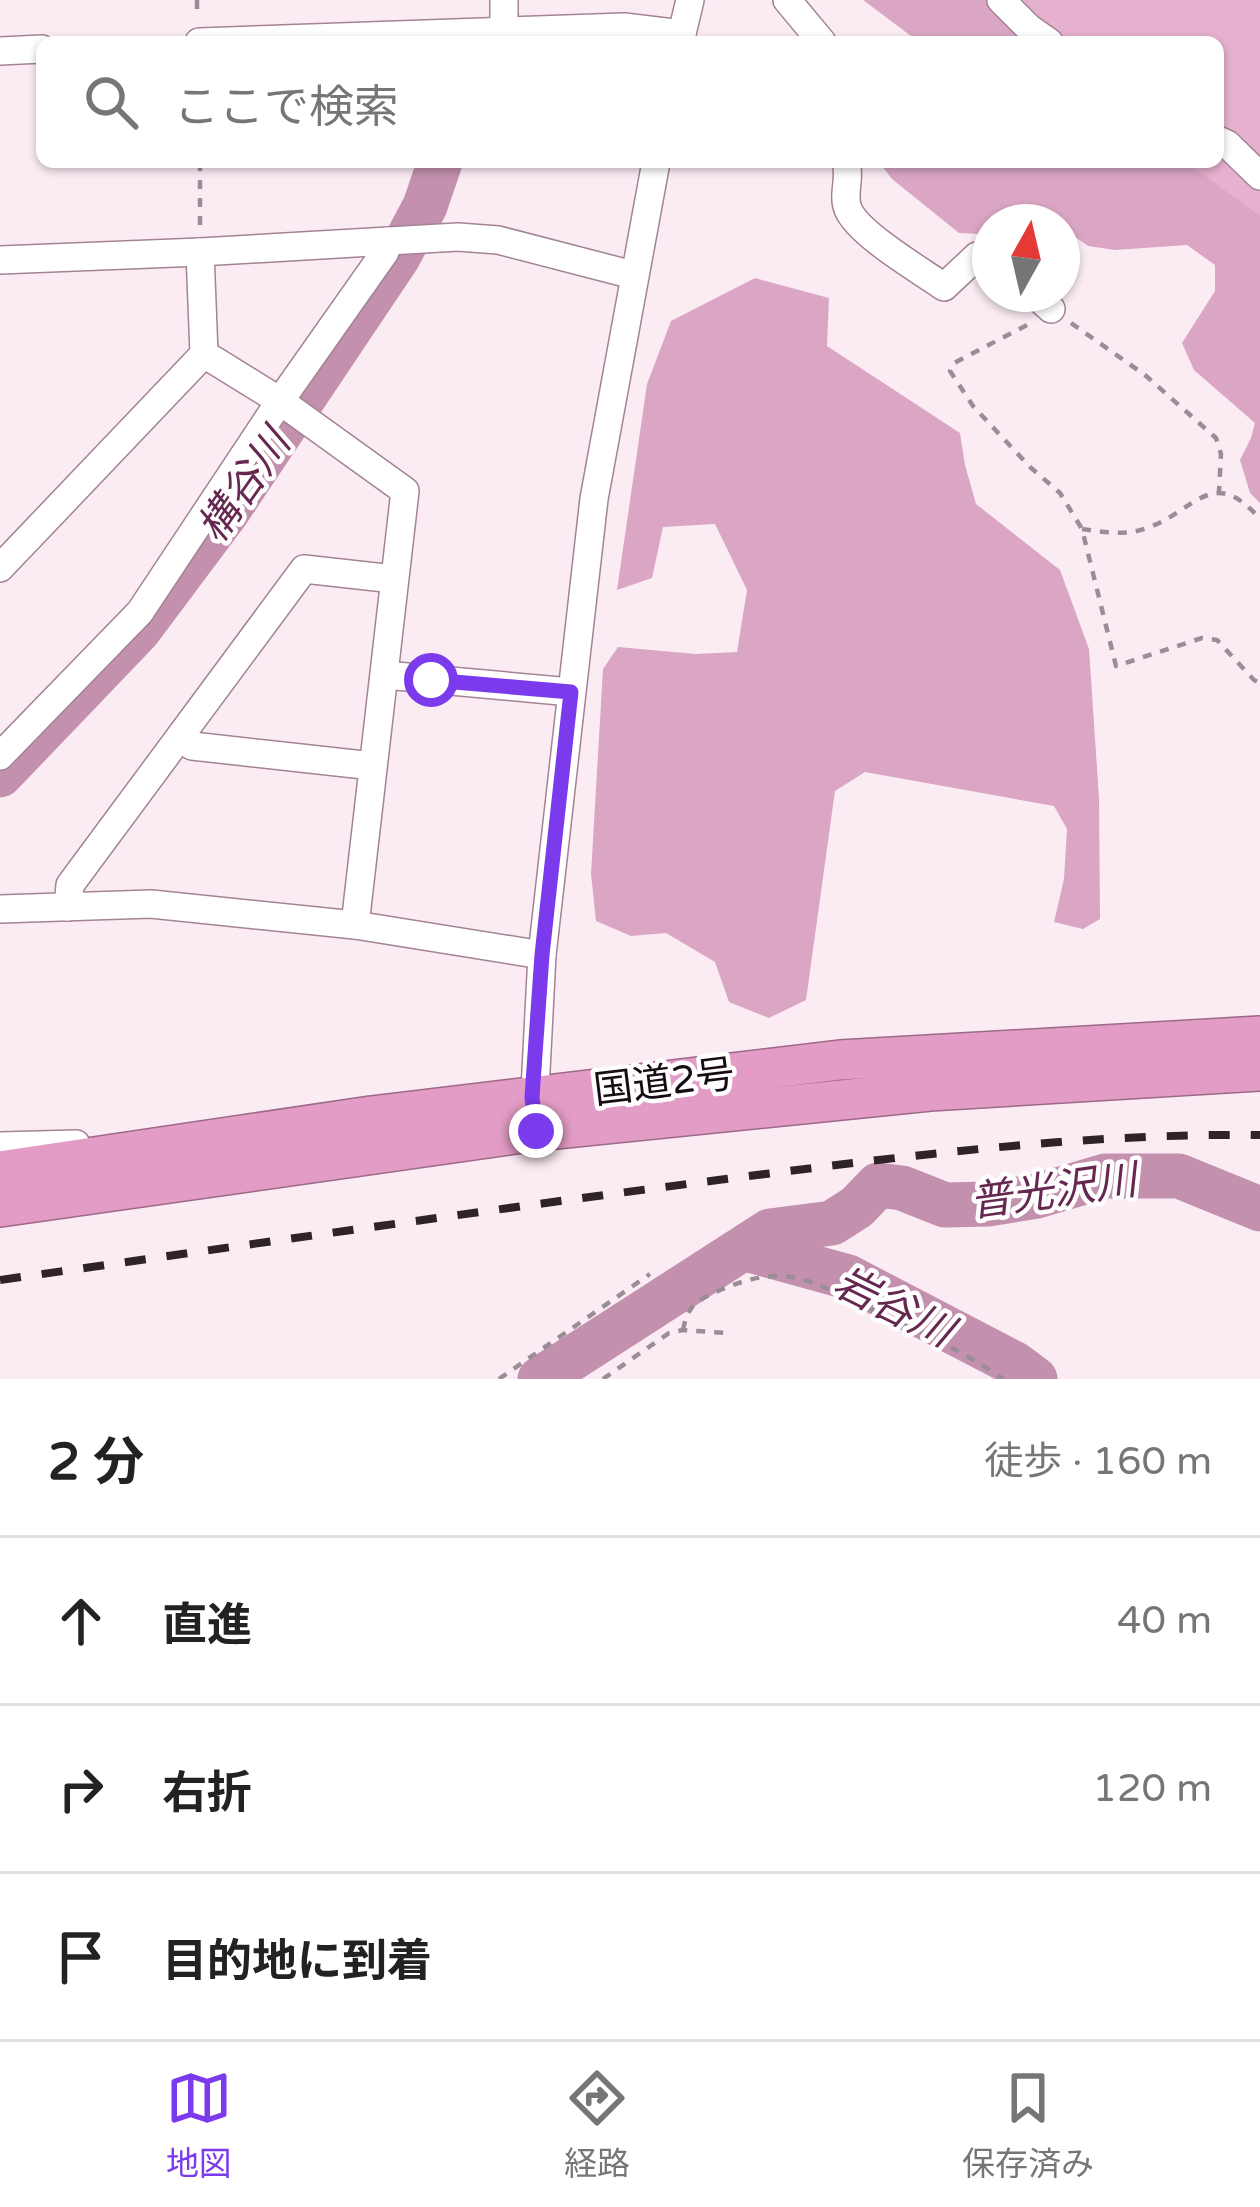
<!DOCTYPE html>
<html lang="ja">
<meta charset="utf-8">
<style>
:root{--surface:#fff;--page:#f6f6f6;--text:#222;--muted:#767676;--line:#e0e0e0;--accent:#7c3aed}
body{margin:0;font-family:"Varela Round","Noto Sans JP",sans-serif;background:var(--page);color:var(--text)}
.compass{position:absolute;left:972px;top:204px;width:108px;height:108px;border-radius:50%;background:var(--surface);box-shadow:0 3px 9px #0004;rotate:8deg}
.stop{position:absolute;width:36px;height:36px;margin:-27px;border:9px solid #7c3aed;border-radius:50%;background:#fff}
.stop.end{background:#7c3aed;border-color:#fff;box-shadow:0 3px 12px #0008}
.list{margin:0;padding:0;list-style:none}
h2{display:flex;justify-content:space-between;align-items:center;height:156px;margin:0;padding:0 48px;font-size:51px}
h2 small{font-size:39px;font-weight:400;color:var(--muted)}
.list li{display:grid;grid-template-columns:78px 1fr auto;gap:36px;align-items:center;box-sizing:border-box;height:168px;padding:0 48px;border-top:3px solid var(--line)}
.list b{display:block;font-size:45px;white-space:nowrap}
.list em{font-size:39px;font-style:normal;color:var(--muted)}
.icon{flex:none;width:66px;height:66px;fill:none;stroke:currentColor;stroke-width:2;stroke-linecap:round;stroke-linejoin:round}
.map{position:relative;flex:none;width:1260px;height:1379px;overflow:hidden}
.search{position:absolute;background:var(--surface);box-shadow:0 3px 9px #0004;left:36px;right:36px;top:36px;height:132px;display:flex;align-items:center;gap:30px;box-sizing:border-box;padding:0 42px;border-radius:18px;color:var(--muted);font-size:45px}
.sheet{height:660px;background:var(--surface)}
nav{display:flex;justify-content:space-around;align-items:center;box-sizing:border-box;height:168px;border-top:3px solid var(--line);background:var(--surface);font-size:33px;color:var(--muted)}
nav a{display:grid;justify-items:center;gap:6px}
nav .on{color:var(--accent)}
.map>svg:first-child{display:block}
.green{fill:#e6b1cf}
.forest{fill:#daa6c4}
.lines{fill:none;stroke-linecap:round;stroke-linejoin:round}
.river{stroke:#c390ad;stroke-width:45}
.minor-casing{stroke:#a38395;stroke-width:30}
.highway-casing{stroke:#9c6a87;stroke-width:42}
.path{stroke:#9a8d95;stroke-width:4.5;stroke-dasharray:9 9;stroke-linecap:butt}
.minor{stroke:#fff;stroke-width:27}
.highway{stroke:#e39cc6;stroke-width:39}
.rail{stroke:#2f232a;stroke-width:8;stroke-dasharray:21 21;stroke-linecap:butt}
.route{stroke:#7c3aed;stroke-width:15}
.labels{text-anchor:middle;stroke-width:9;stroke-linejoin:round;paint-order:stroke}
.street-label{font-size:39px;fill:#170c13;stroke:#fefefe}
.water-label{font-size:42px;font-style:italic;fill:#662850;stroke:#fefefe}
</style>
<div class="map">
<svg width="1260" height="1379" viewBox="0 0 1260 1379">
<rect width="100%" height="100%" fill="#fbecf4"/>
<!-- green -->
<polygon class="green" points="914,0 1260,0 1260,268 1128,162 1218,162 1218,42 961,42"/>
<!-- forest -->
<g class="forest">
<polygon points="863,0 990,0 1029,42 919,42"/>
<polygon points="879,162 1186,162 1260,216 1260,503 1250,493 1240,460 1251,438 1255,423 1194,370 1182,343 1215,291 1215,265 1187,245 1115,250 1088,246 1062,228 1062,222 1053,222 1038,211 1013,207 995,222 990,222 990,227 981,234 959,233 892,179"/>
<polygon points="755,278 829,298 827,346 960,433 965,465 976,504 1060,570 1089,649 1099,798 1100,919 1083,929 1054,922 1064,879 1067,829 1054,806 865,772 835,791 806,1000 769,1018 729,1002 715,962 666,933 631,936 596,921 591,874 603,669 618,647 696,654 737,652 747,590 715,524 663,527 652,578 617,590 647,384 671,321"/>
</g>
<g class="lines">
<!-- river -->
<g class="river">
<polyline points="0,775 138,631 227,512 398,257 425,206 440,162"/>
<polyline points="746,1249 848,1277 1015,1364 1035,1379"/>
<polyline points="540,1379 770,1231 832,1223 857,1207 878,1185 902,1188 945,1205 988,1204 1037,1196 1105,1176 1179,1176 1260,1209"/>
</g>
<!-- minor casing -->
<g class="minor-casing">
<g id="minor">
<polyline points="504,0 504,31"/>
<polyline points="787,0 822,42"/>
<polyline points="1001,0 1029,28 1049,42"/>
<polyline points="199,42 624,27 682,34"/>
<polyline points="680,42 690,0"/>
<polyline points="0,51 42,49"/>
<polyline points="1218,140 1227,144 1260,176"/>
<path d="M846,162C851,178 842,195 848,209C858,234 920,270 944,287L977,256L990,258"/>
<polyline points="0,260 200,252 458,237 498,240 633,275"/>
<polyline points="1034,294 1051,309"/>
<polyline points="204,354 280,401 405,491 355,925"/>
<polyline points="0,568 204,354 200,252"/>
<polyline points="385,675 571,692"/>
<polyline points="180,738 192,746 373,766"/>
<polyline points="0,756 140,612 280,401 385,252 387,241"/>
<polyline points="68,907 70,885 304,569 394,579"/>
<polyline points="0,909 151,904 355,925 542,955"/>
<polyline points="534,1109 542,955 594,499 656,162"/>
<polyline points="0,1146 76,1144"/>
</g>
</g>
<!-- highway casing -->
<g class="highway-casing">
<g id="highway">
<polyline points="0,1171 371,1116 840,1060 1260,1036"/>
<polyline points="0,1207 536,1131 930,1091 1260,1071"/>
</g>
</g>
<!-- path -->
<g class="path">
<polyline points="197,0 197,18"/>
<polyline points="200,162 200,229"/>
<polyline points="1071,323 1145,375 1216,438 1221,454 1219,492"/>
<polyline points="1027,325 954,363 950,371 973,406 1030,467 1060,493 1082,529 1116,666 1202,638 1217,640 1254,680 1260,683"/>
<path d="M1082,529C1104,532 1126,536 1147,528C1196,511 1212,464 1260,519"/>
<path d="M683,1330C688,1305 696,1301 718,1291C741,1281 766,1273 791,1277C816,1281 839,1294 861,1305C910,1327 959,1348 1003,1379"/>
<polyline points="499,1379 650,1274"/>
<polyline points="603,1379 669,1333 683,1330 726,1333"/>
</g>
<!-- minor -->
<use href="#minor" class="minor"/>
<!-- highway -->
<use href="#highway" class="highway"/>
<!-- rail -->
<path class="rail" d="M0,1280C240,1246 479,1211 718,1180C899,1157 1078,1133 1260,1135"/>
</g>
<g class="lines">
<!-- route -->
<polyline class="route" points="431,680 571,692 542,955 532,1097 536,1131"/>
</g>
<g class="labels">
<!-- street labels -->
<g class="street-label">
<text transform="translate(664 1081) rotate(-7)" y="14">国道2号</text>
</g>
<!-- water labels -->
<g class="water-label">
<text transform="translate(243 485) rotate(-55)" y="15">構谷川</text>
<text transform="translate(1053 1190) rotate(-8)" y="15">普光沢川</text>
<text transform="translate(894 1306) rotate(26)" y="15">岩谷川</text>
</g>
</g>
</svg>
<svg class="compass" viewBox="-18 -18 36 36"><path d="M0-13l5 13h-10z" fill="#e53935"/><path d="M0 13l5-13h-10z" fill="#767676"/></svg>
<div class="stop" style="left:431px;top:680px"></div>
<div class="stop end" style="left:536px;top:1131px"></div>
<div class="search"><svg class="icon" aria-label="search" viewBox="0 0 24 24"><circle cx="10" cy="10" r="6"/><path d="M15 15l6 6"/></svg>ここで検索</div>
</div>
<section class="sheet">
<h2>2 分<small>徒歩 · 160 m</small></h2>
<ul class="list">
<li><svg class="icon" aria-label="ahead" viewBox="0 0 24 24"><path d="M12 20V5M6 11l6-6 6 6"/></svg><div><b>直進</b></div><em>40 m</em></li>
<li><svg class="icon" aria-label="right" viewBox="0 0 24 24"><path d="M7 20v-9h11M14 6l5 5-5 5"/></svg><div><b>右折</b></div><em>120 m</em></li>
<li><svg class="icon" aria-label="arrive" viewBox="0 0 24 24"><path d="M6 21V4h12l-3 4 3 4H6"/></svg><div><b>目的地に到着</b></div></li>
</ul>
</section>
<nav>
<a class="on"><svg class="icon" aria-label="map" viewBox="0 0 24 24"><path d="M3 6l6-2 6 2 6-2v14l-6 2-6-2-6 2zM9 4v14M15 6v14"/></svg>地図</a>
<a><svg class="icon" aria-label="directions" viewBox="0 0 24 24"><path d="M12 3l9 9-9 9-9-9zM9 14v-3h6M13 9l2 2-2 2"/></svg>経路</a>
<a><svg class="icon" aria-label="saved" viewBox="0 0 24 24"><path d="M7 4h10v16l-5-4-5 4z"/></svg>保存済み</a>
</nav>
